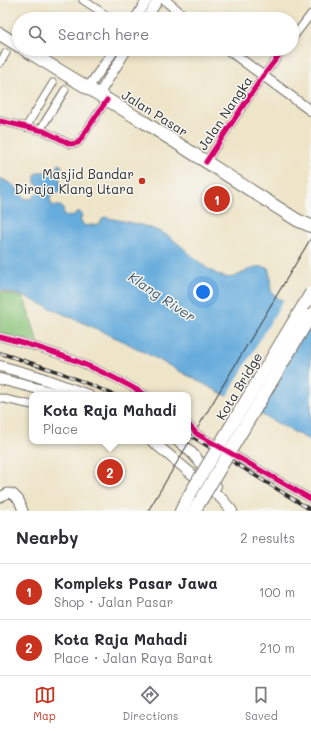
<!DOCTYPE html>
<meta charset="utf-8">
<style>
:root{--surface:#fff;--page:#f2f2f3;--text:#2b2b33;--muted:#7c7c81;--line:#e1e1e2;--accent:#c8321e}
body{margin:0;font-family:Mali,sans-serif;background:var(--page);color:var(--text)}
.you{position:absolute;left:203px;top:292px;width:14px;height:14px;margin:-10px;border:3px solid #fff;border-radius:50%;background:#1a73e8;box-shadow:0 0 0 6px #1a73e833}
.badge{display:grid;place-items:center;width:26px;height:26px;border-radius:50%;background:var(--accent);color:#fff;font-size:13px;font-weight:700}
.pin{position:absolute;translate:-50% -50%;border:2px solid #fff;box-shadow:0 1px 4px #0006}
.popup{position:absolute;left:29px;top:392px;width:162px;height:52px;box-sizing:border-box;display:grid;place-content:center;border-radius:8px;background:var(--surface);filter:drop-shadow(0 1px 3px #0005);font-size:13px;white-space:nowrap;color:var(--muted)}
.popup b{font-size:15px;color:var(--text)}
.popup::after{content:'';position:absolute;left:50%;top:100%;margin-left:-8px;border:8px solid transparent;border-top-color:var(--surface)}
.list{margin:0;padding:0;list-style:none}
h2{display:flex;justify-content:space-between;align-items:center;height:52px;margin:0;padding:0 16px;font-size:17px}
h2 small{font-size:13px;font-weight:400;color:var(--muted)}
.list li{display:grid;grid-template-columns:26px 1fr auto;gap:12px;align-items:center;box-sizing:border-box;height:56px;padding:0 16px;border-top:1px solid var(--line)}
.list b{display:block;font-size:15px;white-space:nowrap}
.list p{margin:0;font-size:13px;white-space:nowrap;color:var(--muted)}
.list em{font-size:13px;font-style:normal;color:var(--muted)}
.icon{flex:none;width:22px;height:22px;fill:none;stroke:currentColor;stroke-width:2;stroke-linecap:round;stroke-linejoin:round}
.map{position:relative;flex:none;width:311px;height:511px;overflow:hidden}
.search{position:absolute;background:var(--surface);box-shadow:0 2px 6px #0003;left:12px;right:12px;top:12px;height:44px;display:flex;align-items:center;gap:10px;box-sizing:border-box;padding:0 14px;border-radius:22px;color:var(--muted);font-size:15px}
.sheet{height:164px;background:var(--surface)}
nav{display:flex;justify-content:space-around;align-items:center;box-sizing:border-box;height:56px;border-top:1px solid var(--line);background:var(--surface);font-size:11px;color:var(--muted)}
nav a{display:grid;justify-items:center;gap:2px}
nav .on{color:var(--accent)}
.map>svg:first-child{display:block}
.green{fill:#8bc579;stroke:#5b7852}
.water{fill:#66acdc;stroke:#486c84}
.pier{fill:#eee4c8}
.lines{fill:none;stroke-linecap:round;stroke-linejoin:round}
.minor-casing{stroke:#6f6c62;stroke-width:9}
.tertiary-casing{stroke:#6f6c62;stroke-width:11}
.secondary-casing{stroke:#6f6c62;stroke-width:12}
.trunk-casing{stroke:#6f6c62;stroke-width:14}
.minor{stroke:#fff;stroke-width:7}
.tertiary{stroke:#fff;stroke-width:9}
.secondary{stroke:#fff;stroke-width:10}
.trunk{stroke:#fff;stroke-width:12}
.tram{stroke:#2b2b2b;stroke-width:1}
.rail-casing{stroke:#2b2b2b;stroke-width:3.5}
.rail{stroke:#f6f6f2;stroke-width:2;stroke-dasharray:6;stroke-linecap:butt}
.trunk-bridge-casing{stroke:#6f6c62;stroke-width:14;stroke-linecap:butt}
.trunk-bridge{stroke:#fff;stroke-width:12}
.cycleway-casing{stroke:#f6f6f2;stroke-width:8}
.cycleway{stroke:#d6006c;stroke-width:5}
.poi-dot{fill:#c8321e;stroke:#f6f6f2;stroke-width:1.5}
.labels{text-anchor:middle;stroke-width:3;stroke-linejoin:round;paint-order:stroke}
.street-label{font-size:13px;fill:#2b2b2b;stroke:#f6f6f2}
.poi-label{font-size:13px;fill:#2b2b2b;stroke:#f6f6f2;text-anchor:end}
.water-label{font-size:14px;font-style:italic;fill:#405869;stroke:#f6f6f2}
</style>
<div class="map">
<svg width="311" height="511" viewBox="0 0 311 511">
<rect width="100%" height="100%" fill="#f6f6f2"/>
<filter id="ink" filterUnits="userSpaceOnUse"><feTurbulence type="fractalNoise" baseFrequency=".025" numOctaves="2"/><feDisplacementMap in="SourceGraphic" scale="8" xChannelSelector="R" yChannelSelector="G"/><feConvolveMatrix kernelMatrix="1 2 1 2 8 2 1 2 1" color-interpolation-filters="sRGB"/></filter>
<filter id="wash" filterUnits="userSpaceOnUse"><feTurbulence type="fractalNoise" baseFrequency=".012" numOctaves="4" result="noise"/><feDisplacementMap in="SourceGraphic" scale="16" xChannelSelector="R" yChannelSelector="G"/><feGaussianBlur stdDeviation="0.9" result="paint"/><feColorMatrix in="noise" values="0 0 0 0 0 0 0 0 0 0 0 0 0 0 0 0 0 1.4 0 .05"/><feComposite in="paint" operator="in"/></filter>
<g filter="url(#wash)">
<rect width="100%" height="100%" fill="#eee4c8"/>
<!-- green -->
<polygon class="green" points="0,292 24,298 38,342 0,333"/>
<!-- water -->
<path class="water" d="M59,164L62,166L58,175L60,179V192L50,197V201L53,206H60L63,208L64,216H74L76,212H80L82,215L80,220L85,226L99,224L104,217C125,222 153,225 171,238C188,250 204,271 225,277C241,281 249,261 268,268C271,275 270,283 271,290C274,300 301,308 311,312V441L123,341L26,297L0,290V178C6,181 16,186 19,191C23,197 23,199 31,199L39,191L40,186L35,183V175C41,169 47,172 54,174Z"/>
<!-- pier -->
<polygon class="pier" points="284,299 311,310 257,415 226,398"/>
</g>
<g filter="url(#ink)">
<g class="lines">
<!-- minor casing -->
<g class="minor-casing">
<g id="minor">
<polyline points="83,0 112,19"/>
<polyline points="292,39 311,14"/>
<polyline points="0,63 6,53"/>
<polyline points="0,121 44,131 70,144 78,143 107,100"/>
<polyline points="26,127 53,83"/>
<polyline points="40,130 65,90"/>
<polyline points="206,162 263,76 284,49"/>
<path d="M0,337C51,349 100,368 146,395"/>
<polyline points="0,398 32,405"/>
<polyline points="188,424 197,434 311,499"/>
</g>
</g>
<!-- tertiary casing -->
<g class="tertiary-casing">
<g id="tertiary">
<polyline points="165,0 187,19"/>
<polyline points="135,19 147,0"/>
<polyline points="146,19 158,0"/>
<polyline points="227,49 311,111"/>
<polyline points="88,88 115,49"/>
<polyline points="99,94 127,49"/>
<polyline points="0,497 8,493 13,494 19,500 23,511"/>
</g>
</g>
<!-- secondary casing -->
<g class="secondary-casing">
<g id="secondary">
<polyline points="0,366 36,376 88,395"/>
<polyline points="0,379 62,395"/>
<polyline points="152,441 222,499 232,511"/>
<path d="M178,441C195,453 205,469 216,486"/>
</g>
</g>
<!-- trunk casing -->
<g class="trunk-casing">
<g id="trunk">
<polyline points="0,34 19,46"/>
<polyline points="24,49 144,122 297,220 311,226"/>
<polyline points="181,511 190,494"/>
<polyline points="194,511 201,500"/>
</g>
</g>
<!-- minor -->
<use href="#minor" class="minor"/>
<!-- tertiary -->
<use href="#tertiary" class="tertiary"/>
<!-- secondary -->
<use href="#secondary" class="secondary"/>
<!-- trunk -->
<use href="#trunk" class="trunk"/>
<!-- tram -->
<polyline class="tram" points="148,511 311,238"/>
<!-- rail casing -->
<g class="rail-casing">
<g id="rail">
<polyline points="0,353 59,372 115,395"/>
<polyline points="188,434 311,510"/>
</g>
</g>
<!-- rail -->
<use href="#rail" class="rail"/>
<!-- trunk-bridge casing -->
<g class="trunk-bridge-casing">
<g id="trunk-bridge">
<polyline points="190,494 311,293"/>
<polyline points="201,500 311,315"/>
</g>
</g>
<!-- trunk-bridge -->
<use href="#trunk-bridge" class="trunk-bridge"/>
<!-- cycleway casing -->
<g class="cycleway-casing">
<g id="cycleway">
<polyline points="0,121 44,131 70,144 78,143 107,100"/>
<polyline points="206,162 263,76 284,49"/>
<path d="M0,337C51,349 100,368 146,395"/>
<polyline points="188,424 197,434 311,499"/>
</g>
</g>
<!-- cycleway -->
<use href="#cycleway" class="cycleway"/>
</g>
</g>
<!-- markers -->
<circle class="poi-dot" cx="142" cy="181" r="4"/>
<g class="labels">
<!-- street labels -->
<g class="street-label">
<text transform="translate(155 113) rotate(32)" y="5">Jalan Pasar</text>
<text transform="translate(225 113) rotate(-56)" y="5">Jalan Nangka</text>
<text transform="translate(239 386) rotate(-59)" y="5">Kota Bridge</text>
</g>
<!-- poi labels -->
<g class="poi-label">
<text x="134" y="179">Masjid Bandar<tspan x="134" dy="15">Diraja Klang Utara</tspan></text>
</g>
<!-- water labels -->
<g class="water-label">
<text transform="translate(162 297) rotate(34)" y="5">Klang River</text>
</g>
</g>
</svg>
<div class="you"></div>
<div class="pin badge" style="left:217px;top:199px">1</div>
<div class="pin badge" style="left:110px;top:472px">2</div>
<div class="popup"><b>Kota Raja Mahadi</b>Place</div>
<div class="search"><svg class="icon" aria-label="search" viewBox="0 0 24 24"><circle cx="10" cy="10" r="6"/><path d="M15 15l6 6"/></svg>Search here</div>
</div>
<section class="sheet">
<h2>Nearby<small>2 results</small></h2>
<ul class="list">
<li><span class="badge">1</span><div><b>Kompleks Pasar Jawa</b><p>Shop · Jalan Pasar</p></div><em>100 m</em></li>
<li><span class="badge">2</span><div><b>Kota Raja Mahadi</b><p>Place · Jalan Raya Barat</p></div><em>210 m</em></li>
</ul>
</section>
<nav>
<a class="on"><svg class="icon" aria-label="map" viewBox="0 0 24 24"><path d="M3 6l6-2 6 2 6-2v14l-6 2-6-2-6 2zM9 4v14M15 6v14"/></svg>Map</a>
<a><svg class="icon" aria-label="directions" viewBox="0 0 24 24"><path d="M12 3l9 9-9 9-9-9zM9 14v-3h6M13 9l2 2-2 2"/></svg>Directions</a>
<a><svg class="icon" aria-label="saved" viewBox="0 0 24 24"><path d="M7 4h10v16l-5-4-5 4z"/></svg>Saved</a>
</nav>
